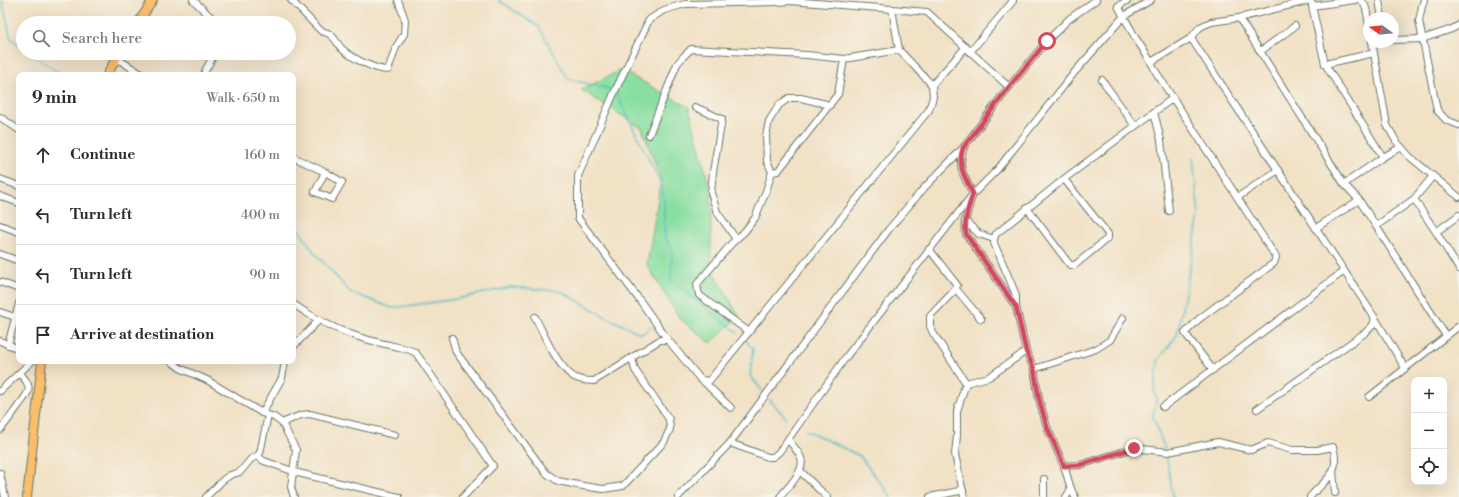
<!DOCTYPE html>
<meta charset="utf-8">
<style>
:root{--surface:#fff;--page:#f2f2f3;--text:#2b2b33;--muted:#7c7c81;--line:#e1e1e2}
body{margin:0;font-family:"Libre Bodoni",serif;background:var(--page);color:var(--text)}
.controls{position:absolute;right:12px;bottom:12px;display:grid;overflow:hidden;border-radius:8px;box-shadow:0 4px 16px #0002}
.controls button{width:36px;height:36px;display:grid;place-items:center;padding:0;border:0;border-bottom:1px solid var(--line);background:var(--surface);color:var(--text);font:20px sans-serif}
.compass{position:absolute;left:1363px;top:12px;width:36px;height:36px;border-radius:50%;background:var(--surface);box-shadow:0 4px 16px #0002;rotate:285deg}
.stop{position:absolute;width:12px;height:12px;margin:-9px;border:3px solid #d1495b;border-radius:50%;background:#fff}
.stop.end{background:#d1495b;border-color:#fff;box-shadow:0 1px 4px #0008}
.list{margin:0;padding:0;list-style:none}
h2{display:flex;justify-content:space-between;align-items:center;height:52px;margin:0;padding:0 16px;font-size:17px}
h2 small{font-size:13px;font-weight:400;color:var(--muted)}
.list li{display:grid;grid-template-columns:26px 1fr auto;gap:12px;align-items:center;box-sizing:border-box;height:60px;padding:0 16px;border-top:1px solid var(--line)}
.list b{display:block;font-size:15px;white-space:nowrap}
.list em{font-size:13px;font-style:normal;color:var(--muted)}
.icon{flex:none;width:22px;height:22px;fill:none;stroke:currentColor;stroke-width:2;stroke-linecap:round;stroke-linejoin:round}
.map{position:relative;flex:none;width:1459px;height:497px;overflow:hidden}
.search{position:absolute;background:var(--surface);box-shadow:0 4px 16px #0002;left:16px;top:16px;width:280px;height:44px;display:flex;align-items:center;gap:10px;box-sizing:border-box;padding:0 14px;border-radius:22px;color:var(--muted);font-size:15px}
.panel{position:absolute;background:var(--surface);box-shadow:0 4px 16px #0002;left:16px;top:72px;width:280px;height:292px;border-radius:8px}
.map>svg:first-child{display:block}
.green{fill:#89dfa2;stroke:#548e6b}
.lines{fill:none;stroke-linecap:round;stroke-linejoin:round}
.stream{stroke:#4dbbc3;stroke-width:1.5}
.minor-casing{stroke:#687667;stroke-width:8}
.major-casing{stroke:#687667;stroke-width:10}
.minor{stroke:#fff;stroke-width:6}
.major{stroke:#fabe6d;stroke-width:8}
.route{stroke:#d1495b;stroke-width:5}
</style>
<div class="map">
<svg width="1459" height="497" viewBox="0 0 1459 497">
<rect width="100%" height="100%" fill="#f7f3e8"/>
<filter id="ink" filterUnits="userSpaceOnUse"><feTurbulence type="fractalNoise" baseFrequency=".025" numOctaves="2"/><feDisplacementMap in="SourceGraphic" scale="8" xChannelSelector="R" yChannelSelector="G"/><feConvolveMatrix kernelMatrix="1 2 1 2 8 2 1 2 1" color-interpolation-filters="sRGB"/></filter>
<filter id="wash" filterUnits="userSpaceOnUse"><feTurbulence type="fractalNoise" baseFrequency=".012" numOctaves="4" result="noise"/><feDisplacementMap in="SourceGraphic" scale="16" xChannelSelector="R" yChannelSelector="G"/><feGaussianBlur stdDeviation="0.9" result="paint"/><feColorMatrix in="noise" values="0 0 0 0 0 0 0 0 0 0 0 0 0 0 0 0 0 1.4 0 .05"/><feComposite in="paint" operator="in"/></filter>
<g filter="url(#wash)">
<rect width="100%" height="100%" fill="#f1e1c5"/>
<!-- green -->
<polygon class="green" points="621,70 689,107 711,193 711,267 739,316 711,343 680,319 647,265 661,180 642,128 581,90"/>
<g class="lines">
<!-- stream -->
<g class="stream">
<polyline points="2,0 11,39 23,47"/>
<polyline points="498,0 539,27 568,79 614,90"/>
<polyline points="31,53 56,71 66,75"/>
<polyline points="616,93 663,188 665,238 672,248 671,281 738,333"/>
<polyline points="293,221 314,252 350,292 392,308 457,299 511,287 561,291 606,317 642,334 651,327"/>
<polyline points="746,341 753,349 750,375 762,391"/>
<polyline points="770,400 786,418"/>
<polyline points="806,430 860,456 891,497"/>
<polyline points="1165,450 1153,416 1157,398 1154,392 1158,361 1177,335 1192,256 1199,215 1193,158"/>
<polyline points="1166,454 1173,497"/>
</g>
</g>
</g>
<g filter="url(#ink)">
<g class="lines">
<!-- minor casing -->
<g class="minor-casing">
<g id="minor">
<polyline points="193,0 213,19 214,23"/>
<path d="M291,0L321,31C335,34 334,40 342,49C352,58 375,70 388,70L396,47L404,34L405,20L398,0"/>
<polyline points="776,0 777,2 790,1 892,9 899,50 932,85 966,47"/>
<polyline points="1128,0 1118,6 1135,37 1151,62"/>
<polyline points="1311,0 1239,18 1344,184 1359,200 1376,226"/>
<path d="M1360,0C1368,4 1367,18 1369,26"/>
<polyline points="1379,0 1382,18"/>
<polyline points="1424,0 1422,6 1419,21 1437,110 1446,120 1459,125"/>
<polyline points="1312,4 1312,6 1355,0"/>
<polyline points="1312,6 1325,64 1383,157 1344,184"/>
<polyline points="892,9 927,12 1009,87"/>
<polyline points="1191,38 1375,318 1373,325 1366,332 1257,409"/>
<polyline points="1393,40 1422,39 1452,29 1459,25"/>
<polyline points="1372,42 1387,125 1396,141 1409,156 1427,171 1459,197"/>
<polyline points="1261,51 1295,26"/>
<polyline points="970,52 1013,1 1012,0"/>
<polyline points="260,53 266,57"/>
<polyline points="116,58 143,75"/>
<polyline points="1325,64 1374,53"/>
<polyline points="205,71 215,53"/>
<polyline points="1102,80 1135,126"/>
<polyline points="830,105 801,98 789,98 779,105 769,121 766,136 767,161 772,172 778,171 838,94 844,59"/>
<polyline points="695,107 722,119 713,172 711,193 717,212 736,239"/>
<polyline points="1154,112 1161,140 1169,211"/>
<polyline points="0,117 19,130"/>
<polyline points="649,135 677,64 683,57 691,49 807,55 844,59 899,50"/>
<path d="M963,150C957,168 965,178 973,194C968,208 964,220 966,234L1016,307L1026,351L1034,369L1039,399L1047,427L1064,466L1071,489L1075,497"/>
<polyline points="293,157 325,172 342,182 332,199 315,192 325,172"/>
<polyline points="1383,157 1401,147"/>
<polyline points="1433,176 1414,199 1436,232"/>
<polyline points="0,179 19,186"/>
<polyline points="0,196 19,203"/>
<polyline points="1238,197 1278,170"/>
<polyline points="1414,199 1376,226 1446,336"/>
<polyline points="1027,208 1070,265 1075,265 1108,238 1108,234 1064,179"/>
<polyline points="1459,215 1436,232 1459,269"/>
<polyline points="965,221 979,234 994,239"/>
<polyline points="0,225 19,232"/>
<polyline points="1316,228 1359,200"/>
<polyline points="929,249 957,285 954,291 930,316 930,326 933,333 966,383 989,377 1026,351"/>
<polyline points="0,254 19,261"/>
<polyline points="0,282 19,289"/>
<polyline points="956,289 981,319"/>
<path d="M293,304C312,317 332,328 353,335C372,342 391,345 410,350L416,353L493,466L463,497"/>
<polyline points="1016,307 1016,296 1014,290 994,243 994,239 996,234 1064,179 1173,98"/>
<polyline points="0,312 15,317"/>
<path d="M535,317C544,334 555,362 571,375C577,380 585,381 594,381L660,340H668L701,380L709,381L929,110L933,97L932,85"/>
<polyline points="1375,318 1405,368"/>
<polyline points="749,332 699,295 697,284 732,243 745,231 755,218 766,191 772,172"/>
<polyline points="452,338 456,352 546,473 558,481 583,486 603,489 623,486 664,442 670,429 669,419 635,370 632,358"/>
<polyline points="668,340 641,302 578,218 578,176 615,91 649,20 664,10 685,4 777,2"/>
<polyline points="0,341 19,349"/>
<polyline points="8,345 19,303"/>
<polyline points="293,347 319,320"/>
<polyline points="171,361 180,368 207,380 262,413 274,417 282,423 296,450 291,487 294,497"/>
<polyline points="1034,369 1096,349 1110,340 1123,318"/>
<polyline points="1213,370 1185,333 1199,319 1274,263 1276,257 1156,72 1151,62 1191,38 1200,27 1211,22 1239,18"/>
<polyline points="702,380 731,408"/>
<polyline points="0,391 32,361"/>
<polyline points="1369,397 1459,326"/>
<polyline points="1163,407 1344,271"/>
<polyline points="262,413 282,378 285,361"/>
<polyline points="282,423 301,415 310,414 395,435"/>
<path d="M0,430C7,422 13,413 19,405C29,393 34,387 20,374"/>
<polyline points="730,443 768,457 773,457 779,452 846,357 973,194 997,170 1074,73 1124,16 1151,0"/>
<polyline points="257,456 264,461 298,473 399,497"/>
<path d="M1064,466L1080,465L1134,448L1168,452L1218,442L1251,450L1268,443L1292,450H1317L1333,447C1341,475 1325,479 1310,497"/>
<polyline points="800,471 827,497"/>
<polyline points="1333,471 1335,493"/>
<polyline points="0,473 5,497"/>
<polyline points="1044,479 1044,497"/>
<polyline points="206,497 223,480 230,475 240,472 251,459 257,456 260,453 268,415"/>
<polyline points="678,497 730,443 889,229 924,188 963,148 1009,87 1047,41 1069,19 1096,0"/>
<path d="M780,497C787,488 806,470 801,458C799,452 792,445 788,439"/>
<polyline points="930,497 959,491 963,491"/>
<polyline points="964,497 955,454 957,436 957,411 966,383"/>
<polyline points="1066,497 1071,489"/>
</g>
</g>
<!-- major casing -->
<g class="major-casing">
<g id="major">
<polyline points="138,23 153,0"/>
<polyline points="107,75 119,53"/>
<polyline points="27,497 42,361"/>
</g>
</g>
<!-- minor -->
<use href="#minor" class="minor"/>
<!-- major -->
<use href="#major" class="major"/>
</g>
</g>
<g class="lines" filter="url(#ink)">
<!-- route -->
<path class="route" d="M1047,41L1009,87L963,148C957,167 965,177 973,194C968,208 964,220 966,234L1016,307L1026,351L1034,369L1039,399L1047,427L1064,466L1080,465L1134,448"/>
</g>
</svg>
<div class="controls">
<button>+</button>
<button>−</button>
<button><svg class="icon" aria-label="locate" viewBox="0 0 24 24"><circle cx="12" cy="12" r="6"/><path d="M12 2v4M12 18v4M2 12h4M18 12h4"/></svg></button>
</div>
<svg class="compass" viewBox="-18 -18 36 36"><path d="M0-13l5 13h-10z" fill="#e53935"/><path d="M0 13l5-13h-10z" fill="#7c7c81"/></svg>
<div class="stop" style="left:1047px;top:41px"></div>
<div class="stop end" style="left:1134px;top:448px"></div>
<div class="search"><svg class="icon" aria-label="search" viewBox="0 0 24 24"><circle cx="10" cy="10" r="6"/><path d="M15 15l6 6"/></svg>Search here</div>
<section class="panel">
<h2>9 min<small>Walk · 650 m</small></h2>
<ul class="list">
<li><svg class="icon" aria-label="ahead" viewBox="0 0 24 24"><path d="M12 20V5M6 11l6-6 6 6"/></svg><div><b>Continue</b></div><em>160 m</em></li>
<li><svg class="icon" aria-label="left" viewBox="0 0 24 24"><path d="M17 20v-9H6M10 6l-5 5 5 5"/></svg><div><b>Turn left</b></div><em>400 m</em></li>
<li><svg class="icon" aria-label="left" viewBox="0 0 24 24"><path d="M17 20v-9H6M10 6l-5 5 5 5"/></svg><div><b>Turn left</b></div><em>90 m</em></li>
<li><svg class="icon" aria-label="arrive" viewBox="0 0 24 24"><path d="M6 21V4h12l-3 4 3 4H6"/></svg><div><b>Arrive at destination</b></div></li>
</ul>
</section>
</div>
